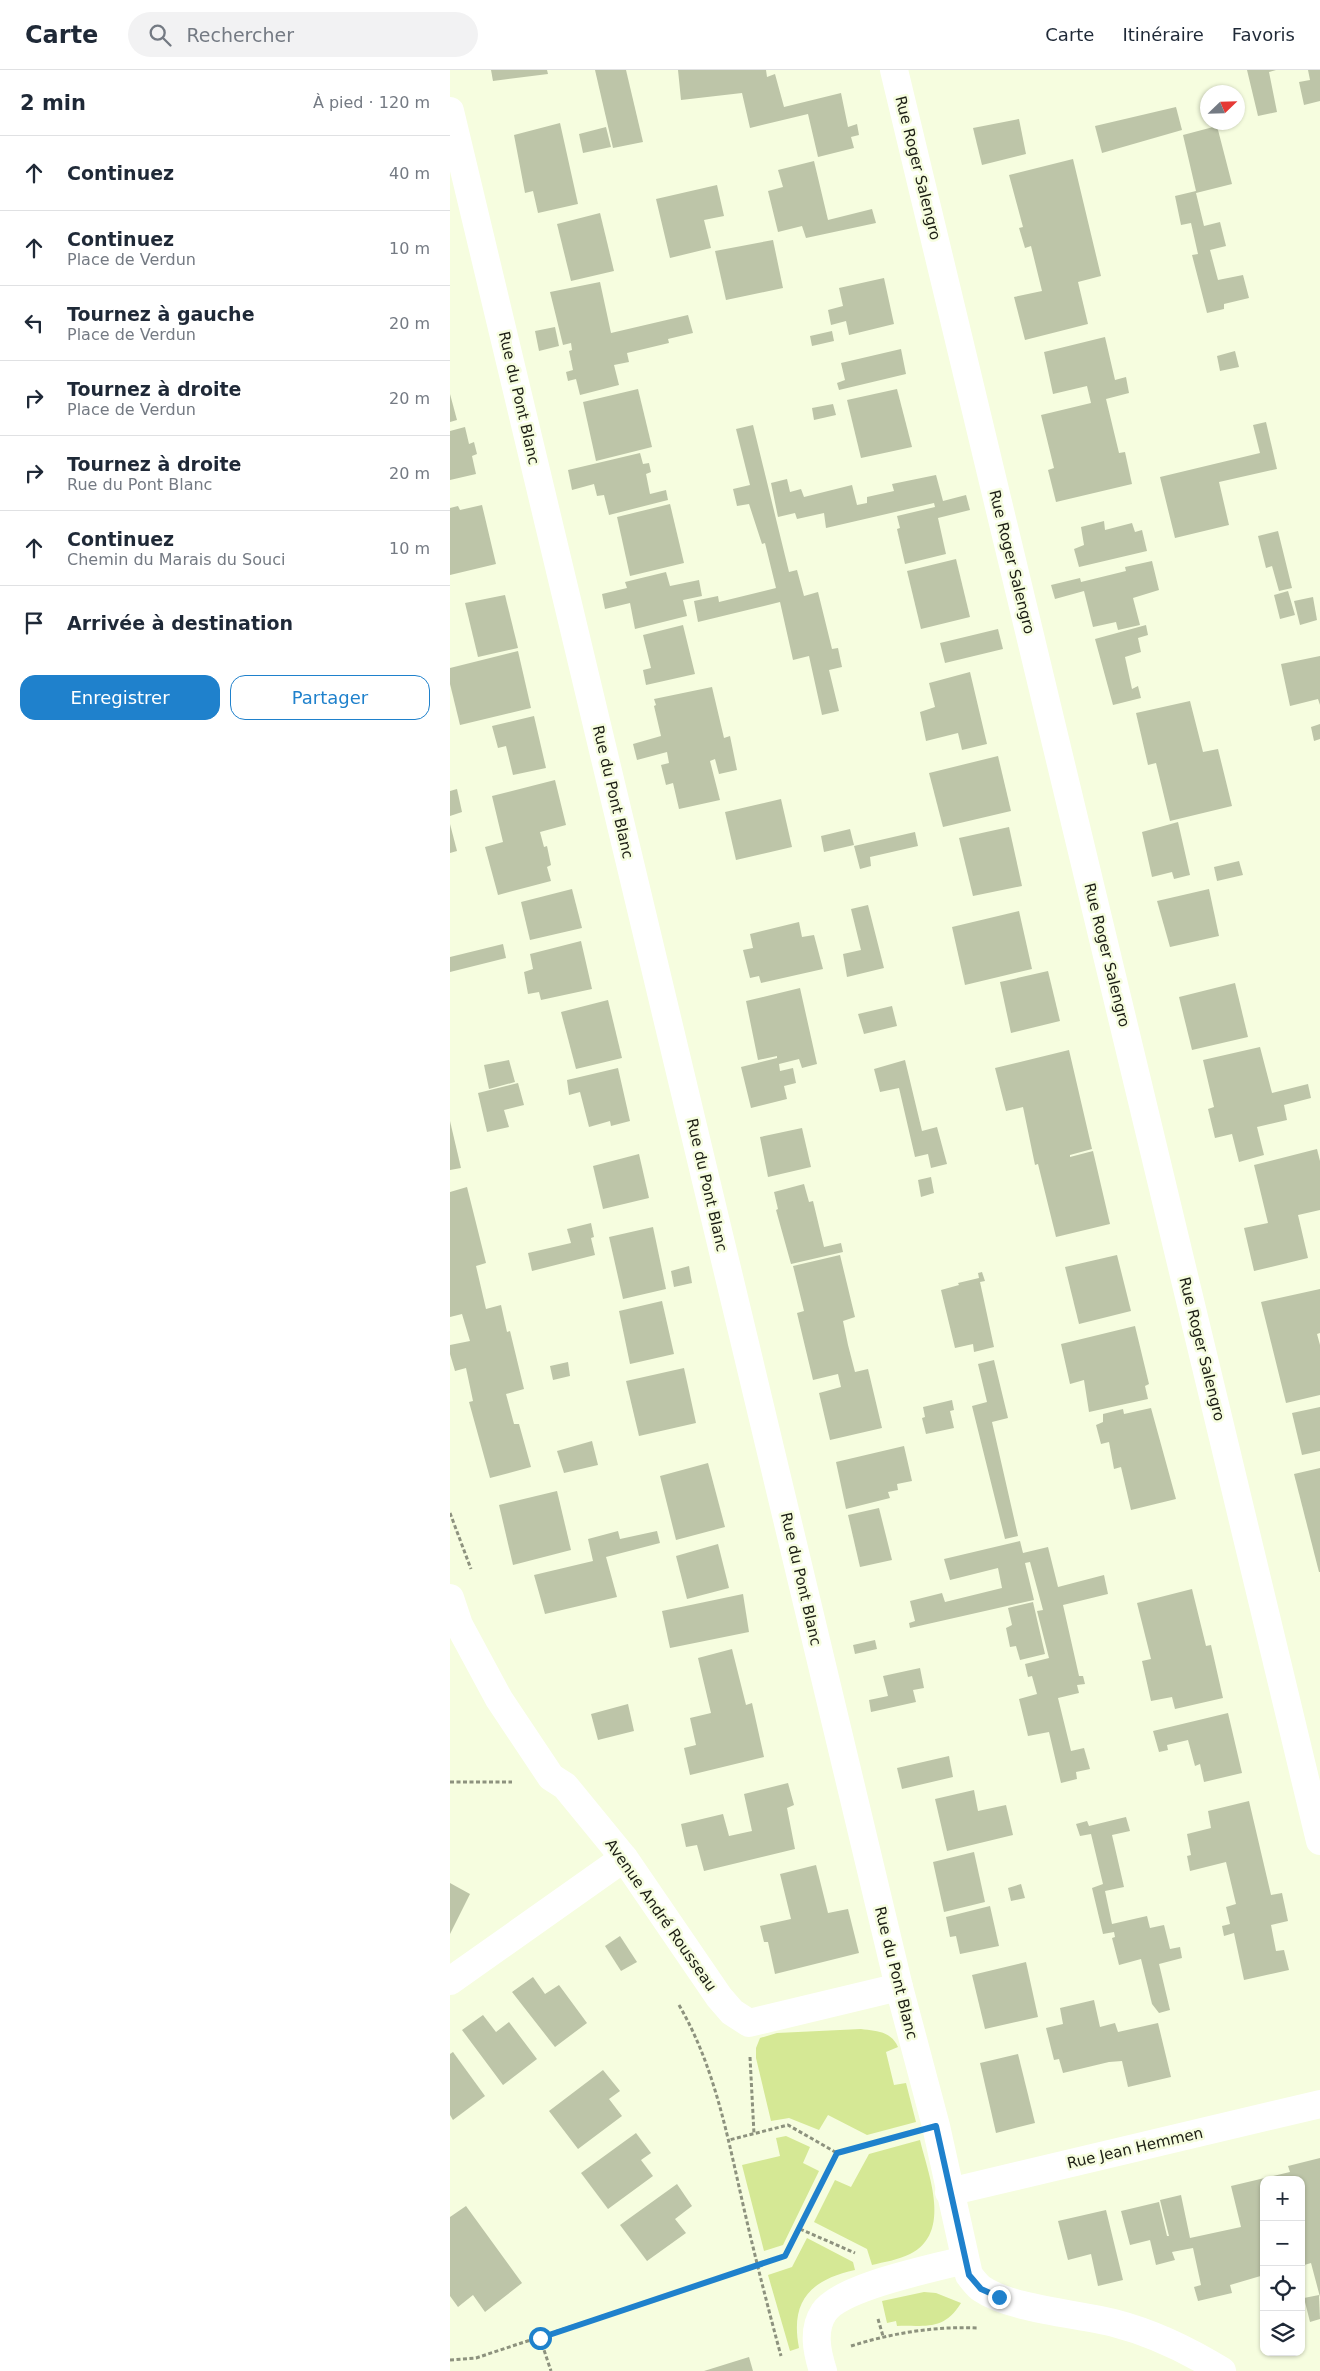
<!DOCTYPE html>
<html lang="fr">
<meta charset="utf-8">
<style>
:root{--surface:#fff;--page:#f2f2f3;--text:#1f2937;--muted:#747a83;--line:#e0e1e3;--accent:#1f81cc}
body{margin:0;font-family:"DejaVu Sans",sans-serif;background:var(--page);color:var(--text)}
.controls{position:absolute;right:15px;bottom:15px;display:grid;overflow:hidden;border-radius:10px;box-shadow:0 1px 4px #0004}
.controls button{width:45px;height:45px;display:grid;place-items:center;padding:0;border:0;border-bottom:1px solid var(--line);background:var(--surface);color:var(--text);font:25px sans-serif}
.compass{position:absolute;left:750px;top:15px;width:45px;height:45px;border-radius:50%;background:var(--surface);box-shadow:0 1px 4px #0004;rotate:67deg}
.stop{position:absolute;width:15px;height:15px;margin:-11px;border:4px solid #1f81cc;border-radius:50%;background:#fff}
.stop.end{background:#1f81cc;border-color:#fff;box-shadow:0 1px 5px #0008}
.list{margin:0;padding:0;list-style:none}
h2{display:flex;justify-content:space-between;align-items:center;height:65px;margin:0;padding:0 20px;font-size:21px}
h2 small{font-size:16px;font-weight:400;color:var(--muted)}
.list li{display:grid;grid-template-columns:32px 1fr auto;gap:15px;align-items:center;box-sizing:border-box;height:75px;padding:0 20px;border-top:1px solid var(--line)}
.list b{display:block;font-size:19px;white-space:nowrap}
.list p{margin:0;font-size:16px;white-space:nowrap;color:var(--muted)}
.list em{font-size:16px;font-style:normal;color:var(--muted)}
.actions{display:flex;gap:10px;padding:15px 20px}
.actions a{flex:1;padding:11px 0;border:1px solid var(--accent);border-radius:15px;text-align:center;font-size:18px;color:var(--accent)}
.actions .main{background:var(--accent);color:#fff}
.icon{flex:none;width:28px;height:28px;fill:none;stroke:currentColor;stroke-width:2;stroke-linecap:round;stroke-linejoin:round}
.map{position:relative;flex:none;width:870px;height:2301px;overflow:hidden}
header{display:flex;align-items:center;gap:30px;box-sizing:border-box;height:70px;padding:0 25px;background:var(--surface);border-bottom:1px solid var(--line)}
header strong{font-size:24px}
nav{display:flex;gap:28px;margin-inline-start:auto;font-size:18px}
.search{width:350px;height:45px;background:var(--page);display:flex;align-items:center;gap:12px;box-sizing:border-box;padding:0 18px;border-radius:28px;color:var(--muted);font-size:19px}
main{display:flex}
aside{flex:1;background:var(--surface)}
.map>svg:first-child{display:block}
.green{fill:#d5e895}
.building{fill:#bdc5a8}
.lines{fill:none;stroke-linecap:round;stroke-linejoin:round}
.path{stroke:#8d927e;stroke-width:3;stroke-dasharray:4 2.5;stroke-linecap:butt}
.minor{stroke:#fff;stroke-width:28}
.route{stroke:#1f81cc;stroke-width:6}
.labels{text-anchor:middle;stroke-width:5;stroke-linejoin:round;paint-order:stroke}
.street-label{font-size:15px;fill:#1c1e14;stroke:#f6fddf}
</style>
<header>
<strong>Carte</strong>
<div class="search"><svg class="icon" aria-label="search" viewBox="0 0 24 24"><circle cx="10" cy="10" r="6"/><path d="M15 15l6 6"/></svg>Rechercher</div>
<nav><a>Carte</a><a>Itinéraire</a><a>Favoris</a></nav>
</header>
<main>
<aside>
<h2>2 min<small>À pied · 120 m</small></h2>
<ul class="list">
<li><svg class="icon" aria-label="ahead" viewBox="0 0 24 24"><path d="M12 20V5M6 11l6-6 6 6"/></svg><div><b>Continuez</b></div><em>40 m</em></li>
<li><svg class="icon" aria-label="ahead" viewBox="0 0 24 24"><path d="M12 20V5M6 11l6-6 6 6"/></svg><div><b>Continuez</b><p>Place de Verdun</p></div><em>10 m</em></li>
<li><svg class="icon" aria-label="left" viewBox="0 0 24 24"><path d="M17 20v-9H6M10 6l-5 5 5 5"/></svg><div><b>Tournez à gauche</b><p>Place de Verdun</p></div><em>20 m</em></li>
<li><svg class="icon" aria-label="right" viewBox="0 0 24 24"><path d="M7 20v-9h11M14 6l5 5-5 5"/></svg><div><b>Tournez à droite</b><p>Place de Verdun</p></div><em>20 m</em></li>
<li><svg class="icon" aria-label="right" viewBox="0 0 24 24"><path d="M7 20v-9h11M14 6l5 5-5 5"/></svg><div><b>Tournez à droite</b><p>Rue du Pont Blanc</p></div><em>20 m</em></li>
<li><svg class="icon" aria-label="ahead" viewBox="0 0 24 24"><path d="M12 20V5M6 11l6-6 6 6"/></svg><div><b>Continuez</b><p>Chemin du Marais du Souci</p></div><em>10 m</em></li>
<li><svg class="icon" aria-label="arrive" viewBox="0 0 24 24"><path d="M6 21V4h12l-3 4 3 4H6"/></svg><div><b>Arrivée à destination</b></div></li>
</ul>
<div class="actions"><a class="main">Enregistrer</a><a>Partager</a></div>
</aside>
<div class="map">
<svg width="870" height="2301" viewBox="0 0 870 2301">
<rect width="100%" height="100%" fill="#f6fddf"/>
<!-- green -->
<g class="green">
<path d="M411,1959C426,1961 441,1961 448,1977L436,1982L444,2015L456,2013L466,2052L417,2065L378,2045L369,2060L339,2048L321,2051L306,1988V1978L310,1968L327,1963Z"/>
<polygon points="336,2066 360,2077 353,2093 369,2101 333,2175 314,2181 292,2095 330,2086 326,2068"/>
<path d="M470,2070C478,2104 503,2163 460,2184C448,2190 434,2192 422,2195L417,2179L364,2152L385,2110L401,2117L419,2084Z"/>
<path d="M357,2168L403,2192L405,2200C360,2210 340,2231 349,2278L340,2281L318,2205L342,2197Z"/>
<path d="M474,2222L486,2223L511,2233C494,2261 476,2255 447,2256L446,2251L437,2253L432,2231Z"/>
</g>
<!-- building -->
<g class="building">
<polygon points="41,0 97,0 98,4 43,11"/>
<polygon points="145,0 176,0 193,72 163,78"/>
<polygon points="228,0 316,0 317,7 325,4 334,37 391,23 398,57 407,54 409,65 401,67 404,78 368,87 358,44 300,58 292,23 231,30"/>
<polygon points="797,0 826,0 819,2 827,42 808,46"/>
<polygon points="858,0 870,0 870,31 854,35 849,12 860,10"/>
<polygon points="726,37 732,60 652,83 645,56"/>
<polygon points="569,49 576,84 532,95 523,58"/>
<polygon points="110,53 128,134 88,143 83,121 75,123 64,65"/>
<polygon points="767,56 782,114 746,123 754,156 770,152 776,176 760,180 768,210 793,205 799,228 774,234 774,239 757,243 742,185 748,184 741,153 731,155 725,126 746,121 733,65"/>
<polygon points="156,57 161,77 133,83 129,64"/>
<polygon points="623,89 651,206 628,212 638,254 575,270 564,227 592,221 581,176 575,178 569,158 573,157 559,105"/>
<polygon points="364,91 378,150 422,139 426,153 356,168 352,156 328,162 318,121 333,117 328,100"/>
<polygon points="267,115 274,146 254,150 261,178 220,188 206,129"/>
<polygon points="150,143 164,201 121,211 107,154"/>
<polygon points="323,170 333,218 276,230 265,181"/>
<polygon points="434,208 444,254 399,265 396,251 381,255 378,240 393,236 389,218"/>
<polygon points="150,212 161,263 238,245 243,263 218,269 219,273 177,283 179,292 164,295 169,315 130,325 126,309 118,311 116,302 123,300 119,281 122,280 121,273 113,275 100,222"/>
<polygon points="105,257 109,276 89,281 85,261"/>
<polygon points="382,261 384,271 362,276 360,266"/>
<polygon points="655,267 665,310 676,307 679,323 656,329 669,383 675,382 682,414 606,432 598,400 604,398 591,345 641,333 637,316 603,324 594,282"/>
<polygon points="451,279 456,304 389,320 387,313 395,310 391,293"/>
<polygon points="785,281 789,297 770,301 767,286"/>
<polygon points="188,319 202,377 146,391 133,332"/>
<polygon points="447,319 462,377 411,388 397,330"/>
<polygon points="0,324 7,350 0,352"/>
<polygon points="383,334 386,345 364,350 362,338"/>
<polygon points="816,352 827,399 769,412 779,455 725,468 710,407 810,383 803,355"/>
<polygon points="303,355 339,502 347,500 354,526 368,522 382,579 388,578 392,597 379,600 389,641 372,645 359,586 343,590 330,532 248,552 244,531 268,526 269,532 326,518 315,473 312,474 299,434 287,436 283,419 300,415 286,359"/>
<polygon points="15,357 19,374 24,372 27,384 22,386 26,404 0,410 0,361"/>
<polygon points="190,383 193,394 199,393 201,402 196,404 200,424 216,420 218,430 159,445 154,425 147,426 144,414 122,420 118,400"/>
<polygon points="486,405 493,431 516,425 520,440 488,448 496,484 455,494 447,459 450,458 447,446 485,437 484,433 376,458 374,443 347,449 345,443 328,447 321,413 337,409 340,422 351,419 354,427 402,415 407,435 417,433 417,427 444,421 442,414"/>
<polygon points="220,434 234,493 180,506 167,447"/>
<polygon points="32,435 46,494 0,505 0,438 8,436 10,440"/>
<polygon points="654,451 655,460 682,453 685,462 692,460 697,481 629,497 624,479 634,475 631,457"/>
<polygon points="828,461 842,518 829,521 822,496 816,498 808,466"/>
<polygon points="506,489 520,547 471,559 457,501"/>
<polygon points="702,491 709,520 683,528 690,555 668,560 666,552 643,557 634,521 605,529 601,515 630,508 631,512 676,501 675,497"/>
<polygon points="216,502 220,516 249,510 252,526 233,530 237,546 185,559 180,533 155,539 152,524 177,518 175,512"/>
<polygon points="838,521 845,545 830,549 824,525"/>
<polygon points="55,525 68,578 28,587 15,533"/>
<polygon points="863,527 867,550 850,555 844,531"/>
<polygon points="233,555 245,604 196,615 193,600 201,598 193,565"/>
<polygon points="696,555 698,565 688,568 691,582 675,587 682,619 688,616 691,628 663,635 645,569"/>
<polygon points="548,559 553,579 495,593 490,573"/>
<polygon points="68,581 81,638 10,655 0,614 0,598"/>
<polygon points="870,586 870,635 868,629 840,636 831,594"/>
<polygon points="520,602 537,674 512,680 508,663 476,671 470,642 485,637 479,613"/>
<polygon points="262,617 274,668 280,666 287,700 269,704 265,689 260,691 270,730 229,739 223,713 216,715 211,695 219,693 217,682 187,690 183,674 211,666 204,636 206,635 204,629"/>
<polygon points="740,631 753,682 768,679 782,736 720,751 706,693 698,695 686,643"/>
<polygon points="84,646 96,698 63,705 56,676 48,678 42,656"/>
<polygon points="870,654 870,669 864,671 861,657"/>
<polygon points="548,686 561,741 493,757 479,703"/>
<polygon points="105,710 116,755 90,762 94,777 97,776 101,795 97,797 101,811 48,825 35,777 53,772 42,726"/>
<polygon points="7,719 12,742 0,746 0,721"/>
<polygon points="331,729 342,777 286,790 275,742"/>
<polygon points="728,752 740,805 724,809 722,802 702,807 692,762"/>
<polygon points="0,754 7,781 0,783"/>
<polygon points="559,757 572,816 523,826 509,768"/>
<polygon points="400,759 404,775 374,782 371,766"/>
<polygon points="465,762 468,776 420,787 421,796 410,799 404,776"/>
<polygon points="789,791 793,805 767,811 764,797"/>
<polygon points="122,819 132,858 80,870 71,832"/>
<polygon points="759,819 769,866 720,877 707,831"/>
<polygon points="418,835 434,898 397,907 393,884 411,880 401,839"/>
<polygon points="569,841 582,899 515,915 502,857"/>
<polygon points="349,852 352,867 364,865 373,899 311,913 309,906 300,908 293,880 303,878 300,864"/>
<polygon points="131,871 142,919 91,930 89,922 78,924 74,902 83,899 80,884"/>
<polygon points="53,874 56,888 0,902 0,887"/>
<polygon points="598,901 610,951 561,963 550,912"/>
<polygon points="785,913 798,967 742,980 729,927"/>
<polygon points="350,918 367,994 352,998 349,989 329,994 330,1001 343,998 346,1013 334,1016 337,1029 301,1038 291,997 327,988 327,986 308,990 296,931"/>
<polygon points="158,930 172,988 126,999 111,942"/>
<polygon points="442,936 447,956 414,964 408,944"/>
<polygon points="810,977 822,1023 858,1014 861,1028 834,1035 837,1050 807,1057 814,1085 789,1092 782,1064 765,1068 758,1039 764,1037 753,990"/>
<polygon points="619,980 642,1079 620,1085 620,1087 643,1081 660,1154 606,1167 588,1094 585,1095 573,1037 556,1041 545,998"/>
<polygon points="59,990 65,1012 39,1019 34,995"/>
<polygon points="455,990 472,1061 487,1057 497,1094 481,1098 478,1084 465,1087 449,1018 430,1022 424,999"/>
<polygon points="168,998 180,1051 161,1056 160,1051 139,1057 130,1022 119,1025 117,1010"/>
<polygon points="68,1013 74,1035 54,1040 59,1057 37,1062 28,1023"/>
<polygon points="0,1051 11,1098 0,1100"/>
<polygon points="352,1058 361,1097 318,1107 310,1067"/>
<polygon points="867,1079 870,1091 870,1140 848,1145 858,1188 804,1201 794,1158 818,1153 804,1095"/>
<polygon points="189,1084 199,1128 153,1139 143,1096"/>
<polygon points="481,1107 484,1123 471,1127 468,1110"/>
<polygon points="354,1114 359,1132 363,1131 374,1177 391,1173 393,1182 341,1194 326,1140 328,1139 324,1122"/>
<polygon points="17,1117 36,1193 26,1196 36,1239 51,1235 57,1262 60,1261 74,1319 56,1324 64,1354 69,1354 81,1397 40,1408 19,1332 23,1331 16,1298 5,1301 0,1284 0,1275 20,1271 12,1244 0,1247 0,1122"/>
<polygon points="141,1153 144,1167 141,1168 145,1185 82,1201 78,1183 121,1173 117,1159"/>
<polygon points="203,1157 216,1219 173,1229 159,1167"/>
<polygon points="390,1185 405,1247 393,1251 398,1275 405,1302 418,1299 432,1358 380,1370 369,1323 391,1317 388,1304 363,1310 347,1243 354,1241 343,1196"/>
<polygon points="667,1185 681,1241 629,1254 615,1197"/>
<polygon points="239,1196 242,1213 224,1217 221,1201"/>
<polygon points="532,1202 535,1211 530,1212 544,1277 524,1282 523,1274 505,1278 491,1220 509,1215 508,1213 529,1208 528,1203"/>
<polygon points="870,1219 870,1263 867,1264 870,1275 870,1325 836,1333 811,1232"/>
<polygon points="212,1231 224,1284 180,1294 169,1241"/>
<polygon points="685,1256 699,1314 695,1316 698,1329 639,1342 634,1310 620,1314 611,1274"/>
<polygon points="544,1290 558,1348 542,1352 568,1466 555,1469 522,1336 537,1332 528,1294"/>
<polygon points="118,1292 120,1306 103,1310 100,1296"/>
<polygon points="234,1298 246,1353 189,1366 176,1311"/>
<polygon points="502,1330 504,1340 500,1341 504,1358 476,1364 472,1348 475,1347 473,1337"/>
<polygon points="870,1337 870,1381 852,1385 842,1343"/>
<polygon points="701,1338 726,1429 681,1440 671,1397 664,1399 659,1372 651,1374 646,1355 653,1352 653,1344 673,1339 674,1344"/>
<polygon points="142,1371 148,1395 114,1403 107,1381"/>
<polygon points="454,1376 462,1411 447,1414 448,1420 438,1422 440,1428 396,1439 386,1392"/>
<polygon points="258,1393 275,1457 226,1470 210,1406"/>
<polygon points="870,1398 870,1502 869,1502 844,1404"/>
<polygon points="107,1421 121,1480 63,1495 49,1435"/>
<polygon points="429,1438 442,1490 410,1497 398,1445"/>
<polygon points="168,1461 170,1469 207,1461 210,1473 156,1487 167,1527 95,1544 84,1505 143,1491 138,1469"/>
<polygon points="570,1471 573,1483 598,1477 608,1517 654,1505 658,1524 613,1535 629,1606 633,1606 635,1614 627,1615 629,1623 608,1628 621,1681 634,1678 640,1699 626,1702 627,1709 611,1713 599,1662 578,1666 569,1629 587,1624 582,1606 578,1607 575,1594 599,1588 587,1541 593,1540 580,1492 575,1493 584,1530 460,1558 459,1553 465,1551 460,1531 492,1523 495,1532 552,1518 548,1498 500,1510 494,1489"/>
<polygon points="268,1474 279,1518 237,1529 226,1486"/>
<polygon points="742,1519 756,1576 761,1575 773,1628 725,1639 722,1627 701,1631 692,1591 701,1589 687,1533"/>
<polygon points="293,1524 299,1562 220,1578 212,1541"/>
<polygon points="583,1532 595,1584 570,1590 566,1576 560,1577 556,1558 562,1555 558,1538"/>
<polygon points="425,1570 427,1579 405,1584 403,1575"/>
<polygon points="282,1579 296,1635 302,1633 314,1687 240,1705 234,1678 246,1675 240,1648 261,1643 248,1588"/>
<polygon points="470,1598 474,1618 463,1620 466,1632 421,1642 419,1630 438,1626 433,1606"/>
<polygon points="178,1634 184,1661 148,1670 141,1644"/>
<polygon points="778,1643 792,1703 754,1712 750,1694 745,1696 738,1670 717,1675 718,1680 709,1682 703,1661"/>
<polygon points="499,1686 503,1707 452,1719 447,1698"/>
<polygon points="338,1713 344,1735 337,1738 345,1779 254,1801 247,1775 236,1777 231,1754 273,1744 279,1766 302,1761 294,1724"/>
<polygon points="524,1720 528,1741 556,1735 563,1765 497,1781 485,1729"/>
<polygon points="799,1731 821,1825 832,1823 838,1851 821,1855 826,1881 834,1880 839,1900 794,1910 784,1863 774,1866 772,1856 780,1854 776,1837 786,1834 776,1792 740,1801 737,1786 741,1785 737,1764 761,1758 758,1741"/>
<polygon points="676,1747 680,1761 662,1765 674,1817 655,1821 662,1854 697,1846 700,1858 714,1855 720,1879 730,1877 732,1888 709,1894 720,1940 709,1943 702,1934 691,1889 669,1895 662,1868 665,1867 664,1862 653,1864 642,1818 653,1814 641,1764 630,1766 626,1754 637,1751 639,1756"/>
<polygon points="524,1782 535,1832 494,1842 483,1792"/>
<polygon points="366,1795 378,1843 398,1839 409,1883 325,1904 318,1872 314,1872 310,1856 341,1849 330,1804"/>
<polygon points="0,1813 20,1824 0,1864"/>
<polygon points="571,1814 575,1828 561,1831 558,1818"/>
<polygon points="540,1836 549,1876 510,1884 506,1866 500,1867 496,1847"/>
<polygon points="170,1866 187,1892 171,1901 155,1876"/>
<polygon points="576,1892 588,1947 535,1959 522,1905"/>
<polygon points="83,1907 95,1924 109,1915 137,1953 105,1977 62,1922"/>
<polygon points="644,1930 650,1957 665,1953 668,1962 708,1953 721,2007 678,2017 672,1991 659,1992 613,2003 609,1989 604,1990 596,1958 613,1954 610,1938"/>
<polygon points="33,1945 46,1962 59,1952 87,1989 53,2015 12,1960"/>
<polygon points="3,1982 35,2026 3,2050 0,2045 0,1984"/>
<polygon points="568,1984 585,2053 546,2063 530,1993"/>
<polygon points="153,2000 170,2021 159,2029 172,2046 128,2079 99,2041"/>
<polygon points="186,2063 201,2083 191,2090 203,2106 158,2139 131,2103"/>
<polygon points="870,2088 870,2227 861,2193 851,2196 851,2110 814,2110 814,2205 780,2215 782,2223 748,2231 744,2217 751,2215 743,2178 722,2182 725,2190 706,2195 700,2170 680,2175 671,2141 709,2132 717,2166 719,2166 710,2130 731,2125 740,2168 791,2157 781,2116 840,2102 838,2096"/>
<polygon points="227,2114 242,2136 225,2149 236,2163 197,2191 170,2155"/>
<polygon points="16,2136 72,2213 35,2242 23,2225 8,2237 0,2226 0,2147"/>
<polygon points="656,2140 673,2210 648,2216 641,2184 618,2190 608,2151"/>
<polygon points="869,2225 870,2249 860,2252 854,2228"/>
<polygon points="299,2287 303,2301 254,2301"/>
</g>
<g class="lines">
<!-- path -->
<g class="path">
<polyline points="0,1443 21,1499"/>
<polyline points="0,1712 62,1712"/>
<path d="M229,1935C264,1995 277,2064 292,2130C304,2183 317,2234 331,2286"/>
<polyline points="300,1987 304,2064"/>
<polyline points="387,2083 454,2065"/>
<polyline points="350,2159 405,2183"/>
<polyline points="428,2249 433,2266"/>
<polyline points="90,2268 101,2301"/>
<path d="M401,2276C442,2263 485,2256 528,2258"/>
<polyline points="0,2290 26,2288 335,2186 387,2083 338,2055 279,2070"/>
</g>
<!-- minor -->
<g class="minor">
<polyline points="444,0 870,1771"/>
<path d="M0,41L449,1917L486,2056L519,2205C523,2210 527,2216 532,2219C561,2239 629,2244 664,2253C703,2263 738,2280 772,2301"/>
<polyline points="0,1528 9,1555 49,1629 101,1707 115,1716 174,1788 269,1927 282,1942 299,1953 449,1917"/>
<polyline points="0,1911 174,1788"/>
<polyline points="499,2122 870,2034"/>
<path d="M373,2301C367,2282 362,2260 374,2242C392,2216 482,2199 514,2190"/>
</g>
</g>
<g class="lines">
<!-- route -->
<polyline class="route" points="90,2268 335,2186 387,2083 486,2056 519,2205 531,2219 549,2227"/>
</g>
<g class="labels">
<!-- street labels -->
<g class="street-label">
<text transform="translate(468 98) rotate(76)" y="5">Rue Roger Salengro</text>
<text transform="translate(69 328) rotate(77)" y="5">Rue du Pont Blanc</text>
<text transform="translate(562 492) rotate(76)" y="5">Rue Roger Salengro</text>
<text transform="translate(163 722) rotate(77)" y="5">Rue du Pont Blanc</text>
<text transform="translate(657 885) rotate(76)" y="5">Rue Roger Salengro</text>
<text transform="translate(257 1115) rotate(77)" y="5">Rue du Pont Blanc</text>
<text transform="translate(752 1279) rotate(76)" y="5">Rue Roger Salengro</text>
<text transform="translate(351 1509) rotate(77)" y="5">Rue du Pont Blanc</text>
<text transform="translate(211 1845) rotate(55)" y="5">Avenue André Rousseau</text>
<text transform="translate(446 1903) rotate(76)" y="5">Rue du Pont Blanc</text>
<text transform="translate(685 2078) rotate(-13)" y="5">Rue Jean Hemmen</text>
</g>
</g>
</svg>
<div class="controls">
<button>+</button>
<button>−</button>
<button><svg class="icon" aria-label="locate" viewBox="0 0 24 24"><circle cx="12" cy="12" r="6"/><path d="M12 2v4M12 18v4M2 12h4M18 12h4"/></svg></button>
<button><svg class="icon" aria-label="layers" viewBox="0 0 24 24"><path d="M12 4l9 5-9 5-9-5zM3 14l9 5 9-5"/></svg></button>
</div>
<svg class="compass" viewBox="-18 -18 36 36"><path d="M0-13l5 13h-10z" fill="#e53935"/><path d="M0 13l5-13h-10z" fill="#747a83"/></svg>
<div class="stop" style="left:90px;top:2268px"></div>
<div class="stop end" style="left:549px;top:2227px"></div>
</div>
</main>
